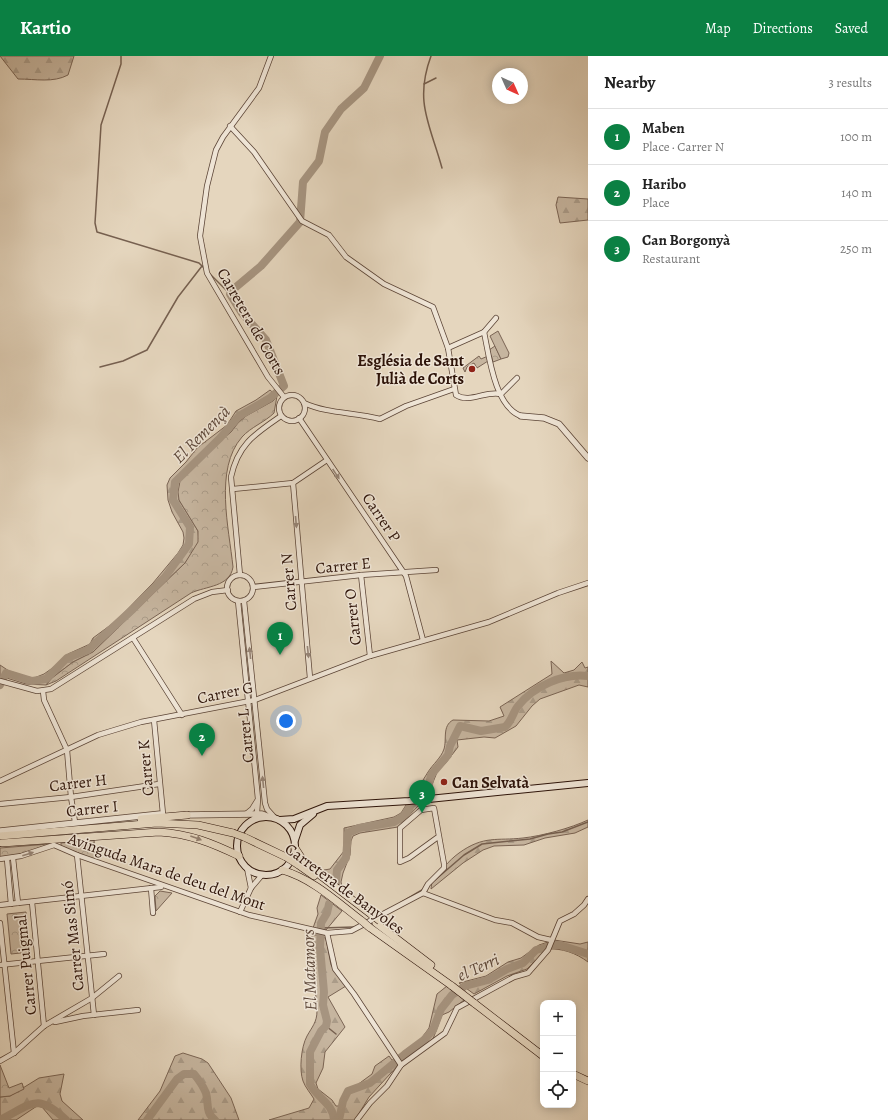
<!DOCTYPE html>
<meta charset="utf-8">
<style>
:root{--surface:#fff;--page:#f2f2f2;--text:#222;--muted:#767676;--line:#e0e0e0;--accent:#0b8043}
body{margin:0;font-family:Alegreya,serif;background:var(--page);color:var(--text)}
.controls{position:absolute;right:12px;bottom:12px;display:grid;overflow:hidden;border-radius:8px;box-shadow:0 2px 10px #0003}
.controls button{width:36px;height:36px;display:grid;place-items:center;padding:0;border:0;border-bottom:1px solid var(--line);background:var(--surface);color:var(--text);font:20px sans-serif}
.compass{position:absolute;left:492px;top:12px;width:36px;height:36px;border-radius:50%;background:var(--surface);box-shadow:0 2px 10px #0003;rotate:135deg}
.you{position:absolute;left:286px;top:665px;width:14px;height:14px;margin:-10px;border:3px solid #fff;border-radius:50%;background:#1a73e8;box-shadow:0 0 0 6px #1a73e833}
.badge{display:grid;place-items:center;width:26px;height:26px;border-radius:50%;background:var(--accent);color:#fff;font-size:13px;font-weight:700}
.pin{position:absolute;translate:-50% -33px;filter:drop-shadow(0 1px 2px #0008)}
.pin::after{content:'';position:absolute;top:21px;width:14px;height:12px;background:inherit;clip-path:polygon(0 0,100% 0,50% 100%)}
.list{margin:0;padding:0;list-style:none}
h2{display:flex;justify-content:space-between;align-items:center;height:52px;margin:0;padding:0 16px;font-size:17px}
h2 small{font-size:13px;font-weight:400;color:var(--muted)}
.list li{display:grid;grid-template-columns:26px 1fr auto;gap:12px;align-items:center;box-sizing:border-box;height:56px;padding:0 16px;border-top:1px solid var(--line)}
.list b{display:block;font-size:15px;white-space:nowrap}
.list p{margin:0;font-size:13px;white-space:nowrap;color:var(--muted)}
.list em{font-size:13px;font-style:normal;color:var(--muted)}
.icon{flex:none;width:22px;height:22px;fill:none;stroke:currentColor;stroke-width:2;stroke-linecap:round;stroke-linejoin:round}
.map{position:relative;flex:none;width:588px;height:1064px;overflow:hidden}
header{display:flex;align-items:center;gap:24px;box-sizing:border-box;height:56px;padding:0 20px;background:var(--accent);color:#fff}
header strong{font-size:19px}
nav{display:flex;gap:22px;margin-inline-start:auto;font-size:14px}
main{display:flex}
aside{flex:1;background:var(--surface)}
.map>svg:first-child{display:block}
.forest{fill:url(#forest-firs);stroke:#7a6454}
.park{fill:url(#park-crowns);stroke:#7a6454}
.garden{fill:#c6b59f;stroke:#7a6454}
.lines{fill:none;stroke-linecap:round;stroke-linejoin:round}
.stream{stroke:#766050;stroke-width:1.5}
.river{stroke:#a69480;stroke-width:8}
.minor-casing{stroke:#5b4436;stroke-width:6}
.tertiary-casing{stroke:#5b4436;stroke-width:7}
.secondary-casing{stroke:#2d1309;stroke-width:8}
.trunk-casing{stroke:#2d1309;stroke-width:8}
.minor{stroke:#eee4d5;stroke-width:4.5}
.tertiary{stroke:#eee4d5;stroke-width:5.5}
.secondary{stroke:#eee4d5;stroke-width:6}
.trunk{stroke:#e5d6be;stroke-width:7}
.trunk-bridge-casing{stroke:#2d1309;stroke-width:8;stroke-linecap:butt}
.trunk-bridge{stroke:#e5d6be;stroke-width:7}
.oneway{fill:#978679}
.oneway2{fill:#927e6d}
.poi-dot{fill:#8f2418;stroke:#eee4d5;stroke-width:1.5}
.labels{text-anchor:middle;stroke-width:3;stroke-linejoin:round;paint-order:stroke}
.street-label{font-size:16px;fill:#2d1309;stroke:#eee4d5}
.poi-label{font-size:16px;font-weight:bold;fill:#2d1309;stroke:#eee4d5;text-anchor:end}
.water-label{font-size:17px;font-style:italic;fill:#5d4739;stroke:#eee4d5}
</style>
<header>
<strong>Kartio</strong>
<nav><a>Map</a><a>Directions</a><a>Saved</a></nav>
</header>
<main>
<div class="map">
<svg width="588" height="1064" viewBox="0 0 588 1064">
<defs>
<pattern id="forest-firs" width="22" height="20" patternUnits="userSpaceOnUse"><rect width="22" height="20" fill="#c6b59f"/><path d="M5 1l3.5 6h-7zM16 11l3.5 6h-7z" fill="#aa9b88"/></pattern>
<pattern id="park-crowns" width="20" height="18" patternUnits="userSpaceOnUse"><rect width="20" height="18" fill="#c6b59f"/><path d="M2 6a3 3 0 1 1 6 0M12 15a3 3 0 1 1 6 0" fill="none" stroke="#aa9b88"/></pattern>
</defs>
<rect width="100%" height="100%" fill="#e5d6be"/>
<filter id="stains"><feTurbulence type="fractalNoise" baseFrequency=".005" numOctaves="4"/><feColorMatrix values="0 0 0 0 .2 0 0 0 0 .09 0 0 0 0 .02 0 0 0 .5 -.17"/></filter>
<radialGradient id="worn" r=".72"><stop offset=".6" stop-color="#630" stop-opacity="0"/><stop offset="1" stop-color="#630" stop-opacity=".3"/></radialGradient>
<!-- forest -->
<g class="forest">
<path d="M0,0H74L68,19C53,27 36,23 18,23Z"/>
<polygon points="558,141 588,143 588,164 560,167 556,149"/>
<polygon points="270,334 277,340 273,345 246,360 238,367 231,376 212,392 180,425 179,444 198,475 199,486 194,495 185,507 93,596 73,606 52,622 46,629 26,628 0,620 0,609 9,615 28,621 34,622 44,618 61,606 68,598 90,588 93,582 116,565 153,527 178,497 183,489 184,482 183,476 172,456 168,444 167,429 170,422 186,406 197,392 227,369 236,355 256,344"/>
<path d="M551,605L564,617L574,614L582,606L585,612L588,611V631L579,629L540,643L532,650L516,670L495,682L484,681L457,684L458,691L445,708L438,714L427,741L411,742C417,734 423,724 428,716C433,708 441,702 444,693C447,683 442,670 453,664L489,665L504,660L500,651L552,618Z"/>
<polygon points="420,748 398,771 360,777 353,780 351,785 350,799 343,817 341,826 343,834 324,819 324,814 330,813 344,795 344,772 394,761 401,757 406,749"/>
<path d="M588,764V771L575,777L545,782L524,789L494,790L483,794L463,807L431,833L432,825C441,815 448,805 459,797C484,779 497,785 523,782C542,780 571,772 588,764Z"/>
<polygon points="321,839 342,855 326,874 313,872 318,858 317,852"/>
<path d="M313,879H321L326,883L331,909L346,930L328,941L345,971L325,996L323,1012L316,1027L318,1033L332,1044L336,1050H340L349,1035L372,1018L375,1010L389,1000L392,1004L418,987L429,972L437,938L447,930L464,944L449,956L442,959L433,983L401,1006L369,1041L355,1064H269L309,1052L314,1043C311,1038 305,1031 303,1025C299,1014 301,991 307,980C312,971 317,966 317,955C318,934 305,913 310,893L307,887Z"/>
<path d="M554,884L580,888L588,886V906C576,897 562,892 547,893L527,913L507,920L474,938L459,927L486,920L508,906L521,902L539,889Z"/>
<polygon points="183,997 202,1003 208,1007 231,1042 239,1064 138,1064 160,1035 175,1000"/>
<polygon points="64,1018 60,1038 62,1045 83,1064 53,1064 42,1051 37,1050 16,1064 0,1064 0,1041 10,1040 39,1022"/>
</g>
<!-- park -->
<g class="park">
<polygon points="495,290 501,303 493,306 489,294"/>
<polygon points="479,300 481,303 488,300 488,305 477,312 474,307 467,311 465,316 463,312"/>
<path d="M277,340L274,357C265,366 251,371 242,381C214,413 229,472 233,511C230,531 206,530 191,537L56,625L46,629L52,622L73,606L93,596L185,507L198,486V475L179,444L178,436L180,425L212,392L231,376L238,367L246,360L273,345Z"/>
<polygon points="94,784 96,804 61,790 61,787"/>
<polygon points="49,788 17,800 0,801 0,792"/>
<polygon points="160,835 172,837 156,855 155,840"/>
<polygon points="26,856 30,896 11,898 7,858"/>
<polygon points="0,1009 9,1032 22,1027 24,1033 10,1040 0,1041"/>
</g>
<!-- garden -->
<polygon class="garden" points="498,275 509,297 508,301 501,303 490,280"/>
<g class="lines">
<!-- stream -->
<g class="stream">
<polyline points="121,0 121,8 101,69 95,167 97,176 199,207 205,213"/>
<path d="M431,0C414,46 430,68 442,112"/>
<polyline points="424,28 436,22"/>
<polyline points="209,217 230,238"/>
<polyline points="100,311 123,305 147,294 178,241 202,210"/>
<polyline points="435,824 464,799 482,788 530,783 548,778 562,776 588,766"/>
<polyline points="400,847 422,834"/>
<polyline points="321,872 354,871"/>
<polyline points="326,970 336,978"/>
<polyline points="377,1021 379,1022"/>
</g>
<!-- river -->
<g class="river">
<polyline points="0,629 6,617 32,625 46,623 67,602 88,594 133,553 165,521 189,488 190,471 173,444 175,426 220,382 239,360 270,342 284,330 266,284 242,257 230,238 236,231 261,210 300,166 303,126 319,105 325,76 341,53 364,32 380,0"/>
<path d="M336,827L337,814L346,802L348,777L359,772L394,766L404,760L411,749L428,733L431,719L448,699L450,690L460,670L481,675L505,671C512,665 513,656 518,650C534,630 563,617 588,620"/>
<path d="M329,848L327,857L321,867L320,892L324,936L323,949L327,965L326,970L321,975L310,996V1028C317,1042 333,1047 334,1064"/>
<path d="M0,1064C32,1048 37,1036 66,1064"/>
<path d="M147,1064L177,1023L184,1018H194C199,1024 203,1030 206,1037C209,1048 205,1056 215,1064"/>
<polyline points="339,1064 343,1045 348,1035 370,1027 405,998 424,984 433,974 441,953 452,939 465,930 488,924 507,913 523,907 536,894 554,889 560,889 588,898"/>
</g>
<!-- minor casing -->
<g class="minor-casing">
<g id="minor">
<polyline points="271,0 259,32 223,81 216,94 207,130 200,180 207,217 268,321 284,341"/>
<path d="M230,70L254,96L302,165L329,179L346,201L384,228L433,251L448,292L456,339C470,348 486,334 501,338"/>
<polyline points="484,276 496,262"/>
<path d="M448,292L484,276C489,300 495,351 521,360"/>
<polyline points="501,338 517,322"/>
<circle cx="292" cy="352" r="13"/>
<path d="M304,347C328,358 355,356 380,363L406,350L454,333"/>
<polyline points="299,362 406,520 423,584"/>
<polyline points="293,427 310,622"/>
<polyline points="233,433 293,427 327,404"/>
<circle cx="240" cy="532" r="13"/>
<path d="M240,519L231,421C238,388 255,378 281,360"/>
<polyline points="361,519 370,600"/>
<polyline points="253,531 361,519 436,514"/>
<polyline points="238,545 258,743 257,756 254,763"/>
<polyline points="244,545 265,747 267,753 275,762"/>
<polyline points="133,582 182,659"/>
<polyline points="0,625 37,635 51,633 194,543 212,536 228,534"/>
<polyline points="43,635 44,644 67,694 71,741 75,766"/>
<polyline points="154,664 163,758"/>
<polyline points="0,725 98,679 141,666 255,644 370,600 489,566 558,537 588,527"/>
<polyline points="0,748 71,741 159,728"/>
<polyline points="246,758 252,753 257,745"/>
<polyline points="77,799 94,959"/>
<polyline points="13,802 18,847"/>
<polyline points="0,803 21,800 54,789 77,799 249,859 327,877 351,875 423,837 428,828 444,812 444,808 434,752 421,754 400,772 400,806 409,802 438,781"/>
<polyline points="7,803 11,848"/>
<polyline points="247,812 251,832"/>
<polyline points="151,832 153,857"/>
<polyline points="423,837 495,864 512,867 538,881 551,884"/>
<polyline points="32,846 44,970"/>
<polyline points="0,849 161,831"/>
<polyline points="240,856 251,832 262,819"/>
<polyline points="0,867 14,997"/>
<polyline points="327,877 335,913 354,938 401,1009"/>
<polyline points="0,909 104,898"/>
<polyline points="55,966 83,960 138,954"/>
<polyline points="0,1005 14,997 44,970 92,942 119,920"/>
<polyline points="357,1064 370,1047 387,1030 401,1009 445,977 457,952 514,921 528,917 548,894 560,865 574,858 584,849 588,843"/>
</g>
</g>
<!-- tertiary casing -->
<g class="tertiary-casing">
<g id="tertiary">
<polyline points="521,360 544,362 559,368 588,402"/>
<polyline points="185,759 262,758 270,761"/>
<polyline points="0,775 160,758"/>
</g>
</g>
<!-- secondary casing -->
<g class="secondary-casing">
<g id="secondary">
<circle cx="266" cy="790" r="29"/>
<polyline points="280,764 294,763 327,750 409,745 588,727"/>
<polyline points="295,784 300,769 313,758"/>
</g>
</g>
<!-- trunk casing -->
<g class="trunk-casing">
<g id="trunk">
<polyline points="141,763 187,759"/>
<polyline points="0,780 157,767 198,769 233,777"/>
<polyline points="244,781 286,801"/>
<path d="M2,787L159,776C190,778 212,787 239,800"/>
<polyline points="295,792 304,806 312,813 372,859"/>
<polyline points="297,808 314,820"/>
<path d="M282,814C313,823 337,846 362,865"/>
<polyline points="376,867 431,909"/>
<polyline points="369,871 452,930"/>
<polyline points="474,947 543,1000"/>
<polyline points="573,1018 588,1025"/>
</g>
</g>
<!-- minor -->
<use href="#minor" class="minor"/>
<!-- tertiary -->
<use href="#tertiary" class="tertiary"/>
<!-- secondary -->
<use href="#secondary" class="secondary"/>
<!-- trunk -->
<use href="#trunk" class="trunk"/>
<!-- trunk-bridge casing -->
<g class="trunk-bridge-casing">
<g id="trunk-bridge">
<polyline points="233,777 244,781"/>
<polyline points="286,801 297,808"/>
<polyline points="372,859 380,865"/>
<polyline points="362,865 369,871"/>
<polyline points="452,930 474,947"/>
</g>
</g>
<!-- trunk-bridge -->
<use href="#trunk-bridge" class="trunk-bridge"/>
</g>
<!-- one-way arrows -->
<defs><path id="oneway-solid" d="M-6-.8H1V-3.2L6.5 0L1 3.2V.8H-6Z"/></defs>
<g class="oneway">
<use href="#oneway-solid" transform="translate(336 418) rotate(56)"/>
<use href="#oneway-solid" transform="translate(296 466) rotate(85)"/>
<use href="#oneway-solid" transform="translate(308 596) rotate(84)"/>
<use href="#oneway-solid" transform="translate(250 597) rotate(-96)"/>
<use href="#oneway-solid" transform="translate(263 726) rotate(-96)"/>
<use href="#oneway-solid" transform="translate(28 798) rotate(-18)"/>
</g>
<use class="oneway2" href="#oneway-solid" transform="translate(196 782) rotate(20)"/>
<!-- markers -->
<g class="poi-dot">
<circle cx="472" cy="313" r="4"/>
<circle cx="444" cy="726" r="4"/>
</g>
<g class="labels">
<!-- street labels -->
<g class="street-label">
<text transform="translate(252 265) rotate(60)" y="6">Carretera de Corts</text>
<text transform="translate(382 461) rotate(56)" y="6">Carrer P</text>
<text transform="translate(343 509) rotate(-6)" y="6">Carrer E</text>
<text transform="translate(288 526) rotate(-95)" y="6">Carrer N</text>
<text transform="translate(352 561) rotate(-96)" y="6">Carrer O</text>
<text transform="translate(225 636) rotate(-12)" y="6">Carrer G</text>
<text transform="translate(245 680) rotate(-96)" y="6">Carrer L</text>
<text transform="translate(145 712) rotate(-95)" y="6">Carrer K</text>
<text transform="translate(78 726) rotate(-7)" y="6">Carrer H</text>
<text transform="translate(92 752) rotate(-6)" y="6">Carrer I</text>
<text transform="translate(167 815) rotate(19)" y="6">Avinguda Mara de deu del Mont</text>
<text transform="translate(345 832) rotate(36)" y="6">Carretera de Banyoles</text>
<text transform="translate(72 880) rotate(-96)" y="6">Carrer Mas Simó</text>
<text transform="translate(25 909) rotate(-96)" y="6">Carrer Puigmal</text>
</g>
<!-- poi labels -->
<g class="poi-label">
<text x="464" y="310">Església de Sant<tspan x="464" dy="18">Julià de Corts</tspan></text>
<text x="452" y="732" text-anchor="start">Can Selvatà</text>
</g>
<!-- water labels -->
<g class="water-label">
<text transform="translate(201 378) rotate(-45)" y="6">El Remençà</text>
<text transform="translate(478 911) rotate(-24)" y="6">el Terri</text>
<text transform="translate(309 914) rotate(-92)" y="6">El Matamors</text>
</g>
</g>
<rect width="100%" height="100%" filter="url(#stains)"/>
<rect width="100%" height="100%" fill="url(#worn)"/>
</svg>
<div class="controls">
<button>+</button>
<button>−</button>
<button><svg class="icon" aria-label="locate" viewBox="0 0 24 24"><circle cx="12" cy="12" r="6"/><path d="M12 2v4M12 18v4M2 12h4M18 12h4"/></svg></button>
</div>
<svg class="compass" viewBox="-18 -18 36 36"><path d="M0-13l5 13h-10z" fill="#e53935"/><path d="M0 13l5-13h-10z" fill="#767676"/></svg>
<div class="you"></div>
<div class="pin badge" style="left:280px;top:599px">1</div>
<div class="pin badge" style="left:202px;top:700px">2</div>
<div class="pin badge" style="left:422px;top:757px">3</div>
</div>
<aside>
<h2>Nearby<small>3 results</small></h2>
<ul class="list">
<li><span class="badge">1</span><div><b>Maben</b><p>Place · Carrer N</p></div><em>100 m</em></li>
<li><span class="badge">2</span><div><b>Haribo</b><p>Place</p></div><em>140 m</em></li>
<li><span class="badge">3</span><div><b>Can Borgonyà</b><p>Restaurant</p></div><em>250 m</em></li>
</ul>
</aside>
</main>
